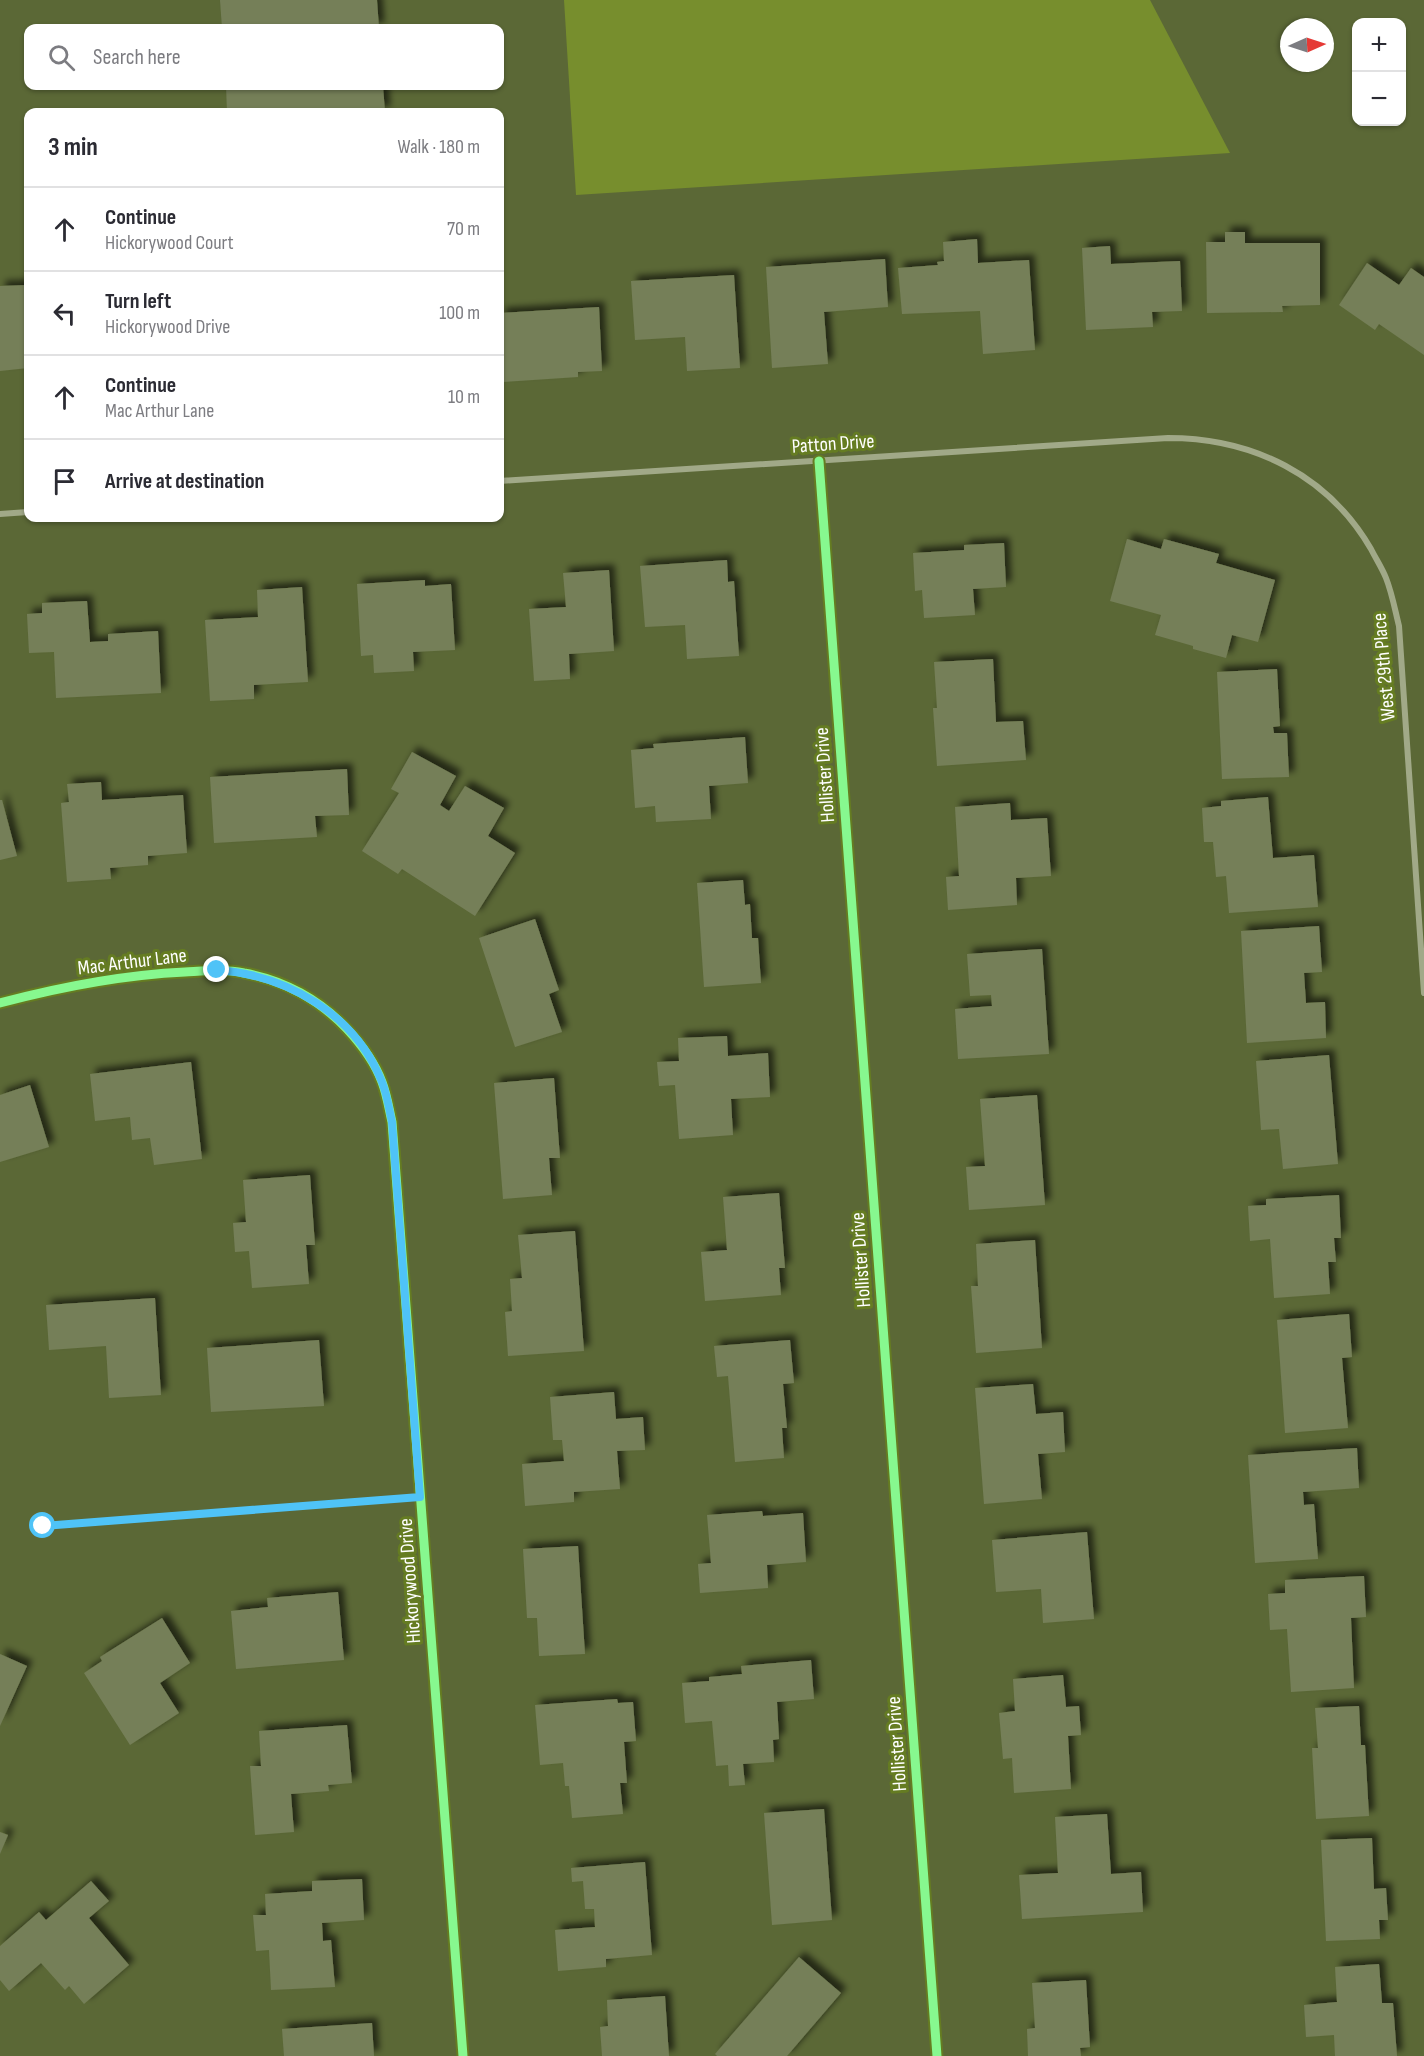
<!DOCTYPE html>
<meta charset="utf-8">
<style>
:root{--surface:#fff;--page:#f7f7f7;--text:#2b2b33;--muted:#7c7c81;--line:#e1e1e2}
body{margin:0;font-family:"Sofia Sans Condensed",sans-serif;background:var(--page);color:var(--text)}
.controls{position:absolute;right:18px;top:18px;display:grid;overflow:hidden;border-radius:12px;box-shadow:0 2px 4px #0004}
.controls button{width:54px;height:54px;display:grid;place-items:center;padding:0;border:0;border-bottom:2px solid var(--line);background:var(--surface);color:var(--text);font:30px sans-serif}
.compass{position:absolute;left:1280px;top:18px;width:54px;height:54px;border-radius:50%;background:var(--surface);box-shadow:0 2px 4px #0004;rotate:87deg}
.stop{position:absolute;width:18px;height:18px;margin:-14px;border:4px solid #4fc3f7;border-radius:50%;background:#fff}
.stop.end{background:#4fc3f7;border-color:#fff;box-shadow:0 2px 6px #0008}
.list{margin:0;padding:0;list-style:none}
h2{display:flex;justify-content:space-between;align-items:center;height:78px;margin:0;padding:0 24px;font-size:26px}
h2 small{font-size:20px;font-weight:400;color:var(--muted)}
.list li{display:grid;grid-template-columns:39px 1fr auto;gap:18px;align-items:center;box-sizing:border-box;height:84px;padding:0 24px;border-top:2px solid var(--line)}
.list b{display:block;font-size:22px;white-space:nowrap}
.list p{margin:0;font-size:20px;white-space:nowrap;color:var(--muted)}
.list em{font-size:20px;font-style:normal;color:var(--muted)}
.icon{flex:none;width:33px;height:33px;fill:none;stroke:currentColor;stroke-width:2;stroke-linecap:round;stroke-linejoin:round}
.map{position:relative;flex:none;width:1424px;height:2056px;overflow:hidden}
.search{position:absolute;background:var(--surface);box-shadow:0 2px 4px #0004;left:24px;top:24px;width:480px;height:66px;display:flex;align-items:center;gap:15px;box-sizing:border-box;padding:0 21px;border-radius:12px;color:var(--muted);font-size:22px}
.panel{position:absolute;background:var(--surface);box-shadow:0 2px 4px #0004;left:24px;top:108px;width:480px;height:414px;border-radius:12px}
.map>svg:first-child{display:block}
.green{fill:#778e2d}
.building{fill:#757f58;filter:url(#shadow)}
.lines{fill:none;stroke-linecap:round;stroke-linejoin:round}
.street{stroke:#a1a988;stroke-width:6}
.cycleway-casing{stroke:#657c22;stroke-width:13}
.cycleway{stroke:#87f88f;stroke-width:9}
.route{stroke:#4fc3f7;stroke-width:8}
.labels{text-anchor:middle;stroke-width:6;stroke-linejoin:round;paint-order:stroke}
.street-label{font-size:20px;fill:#fff;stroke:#657c22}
</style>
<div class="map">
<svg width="1424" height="2056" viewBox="0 0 1424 2056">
<defs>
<filter id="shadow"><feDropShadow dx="5.5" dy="-5.5" stdDeviation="3" flood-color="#0009"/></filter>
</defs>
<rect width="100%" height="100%" fill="#5b6836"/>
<!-- green -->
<polygon class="green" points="564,0 1150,0 1230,153 576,195"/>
<!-- building -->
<g class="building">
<polygon points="220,0 377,0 379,28 222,28"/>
<polygon points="226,86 383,86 385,112 227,112"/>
<polygon points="1225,232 1245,232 1245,243 1320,243 1320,305 1282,306 1283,312 1207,313 1206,242 1225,242"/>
<polygon points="977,239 978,263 1029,260 1035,350 983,354 980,311 902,314 898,268 938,265 937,262 944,261 943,242"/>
<polygon points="1110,246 1111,264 1180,261 1182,311 1152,312 1153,327 1086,330 1082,248"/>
<polygon points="885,259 888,307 824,312 828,364 772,368 766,267"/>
<polygon points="1367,263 1399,285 1411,268 1424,277 1424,355 1379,324 1375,330 1339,305"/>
<polygon points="734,275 740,368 687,371 685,337 635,340 631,281"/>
<polygon points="27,285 28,368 0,371 0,286"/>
<polygon points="599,307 602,371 578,372 578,377 503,382 500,313"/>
<polygon points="1127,539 1161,549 1164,539 1219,554 1216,563 1275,580 1258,642 1232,635 1226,658 1193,649 1193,646 1155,635 1161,615 1110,601"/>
<polygon points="1004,543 1006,587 973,589 975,615 924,618 922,590 915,591 913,553 964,550 964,545"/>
<polygon points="727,560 728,582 734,581 739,656 687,659 685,625 645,627 640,566"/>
<polygon points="609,570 614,651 569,654 570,679 534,681 529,609 566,607 563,573"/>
<polygon points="425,580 425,586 451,584 455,650 413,652 414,671 374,673 373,655 361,656 357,584"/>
<polygon points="302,587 308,682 254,685 254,699 210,701 205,620 258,617 257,590"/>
<polygon points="87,601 90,642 108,641 108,634 158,631 161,693 56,698 54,652 29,653 27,614 42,613 42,603"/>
<polygon points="993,659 996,722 1023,721 1026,760 937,766 933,708 937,708 934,662"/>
<polygon points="1277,669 1280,726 1273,727 1274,733 1287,733 1289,777 1222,779 1217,672"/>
<polygon points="745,737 748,783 709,786 711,819 656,822 655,806 635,808 631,750 654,748 653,744"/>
<polygon points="412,752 456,776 440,805 449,811 465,786 504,808 488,836 515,853 475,916 402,869 398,874 362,851 399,793 391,789"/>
<polygon points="347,769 349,815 315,816 317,837 214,843 210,777"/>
<polygon points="101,782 102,800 183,795 187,853 148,856 148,865 110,868 111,879 67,882 61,803 69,802 67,784"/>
<polygon points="1268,797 1273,858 1314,855 1318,907 1229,913 1226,876 1216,877 1213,842 1204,842 1202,808 1221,806 1221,801"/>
<polygon points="0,800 2,800 17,856 0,860"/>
<polygon points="1010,803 1011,820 1047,818 1051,876 1016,878 1017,905 948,910 946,877 959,876 955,807"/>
<polygon points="743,880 745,905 750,904 752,938 758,938 761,983 704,987 697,883"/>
<polygon points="535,919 559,990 549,994 562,1032 515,1047 479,938"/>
<polygon points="1319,926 1322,972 1304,973 1306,1003 1325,1002 1326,1038 1247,1043 1241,931"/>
<polygon points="1042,949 1049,1054 958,1059 955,1009 992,1006 991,995 970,996 967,954"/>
<polygon points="727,1036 728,1056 768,1053 770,1097 731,1099 733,1135 679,1139 675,1085 659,1086 657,1062 679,1061 678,1038"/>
<polygon points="1329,1055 1338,1164 1283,1169 1279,1129 1261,1130 1256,1061"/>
<polygon points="191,1062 202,1159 154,1165 150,1138 132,1140 130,1117 95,1121 90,1074"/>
<polygon points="554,1078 560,1158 549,1158 552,1195 503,1199 494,1083"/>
<polygon points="30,1085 49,1147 0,1162 0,1095"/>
<polygon points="1037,1095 1045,1205 969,1210 966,1167 985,1166 980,1099"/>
<polygon points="310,1175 315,1245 306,1245 309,1284 252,1288 249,1251 235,1252 233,1223 246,1222 243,1180"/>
<polygon points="779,1193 785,1268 779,1268 781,1295 705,1301 701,1252 727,1250 723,1197"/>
<polygon points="1339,1195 1341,1238 1334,1238 1336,1262 1328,1262 1330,1294 1274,1298 1270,1239 1250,1241 1248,1206 1266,1205 1266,1199"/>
<polygon points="575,1231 584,1351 508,1356 505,1312 512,1311 510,1279 522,1278 518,1235"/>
<polygon points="1035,1240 1042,1348 976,1353 971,1286 978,1286 976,1244"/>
<polygon points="155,1298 161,1395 109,1398 106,1346 49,1350 46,1305"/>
<polygon points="1349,1314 1352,1357 1342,1358 1348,1428 1285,1433 1277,1320"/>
<polygon points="319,1340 324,1406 211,1412 207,1348"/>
<polygon points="790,1340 794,1383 783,1384 787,1428 782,1428 784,1458 735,1462 728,1376 717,1377 714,1346"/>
<polygon points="1033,1384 1036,1414 1063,1412 1065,1452 1038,1454 1042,1499 984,1504 975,1388"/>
<polygon points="614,1392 616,1419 643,1417 645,1450 617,1451 620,1489 574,1492 574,1502 525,1506 522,1464 564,1461 562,1440 553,1440 550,1397"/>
<polygon points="1357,1448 1359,1488 1303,1492 1304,1505 1314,1504 1318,1559 1255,1563 1248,1455"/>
<polygon points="762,1511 763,1516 803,1513 806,1562 767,1565 768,1588 700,1593 698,1564 711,1563 707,1515"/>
<polygon points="1087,1532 1094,1619 1043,1623 1041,1589 996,1592 992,1540"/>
<polygon points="578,1546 585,1654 539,1656 537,1618 527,1618 523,1549"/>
<polygon points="1364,1576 1366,1617 1351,1618 1354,1688 1291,1692 1287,1629 1270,1630 1268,1594 1285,1593 1285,1580"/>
<polygon points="338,1592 344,1660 236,1669 231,1611 268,1607 267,1598"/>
<polygon points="162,1618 190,1663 160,1683 179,1713 130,1745 84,1673 102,1661 100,1657"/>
<polygon points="0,1654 27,1666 0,1726"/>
<polygon points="811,1660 814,1699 777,1702 779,1739 773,1740 774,1762 743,1764 745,1785 729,1786 728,1765 716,1766 712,1721 685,1723 682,1683 709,1681 709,1677 742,1674 741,1666"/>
<polygon points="1063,1675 1066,1707 1079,1706 1081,1735 1068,1736 1071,1789 1014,1793 1012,1758 1003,1759 999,1713 1015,1711 1013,1679"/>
<polygon points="617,1699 618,1703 633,1702 636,1741 624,1742 627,1783 620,1783 623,1814 572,1818 569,1786 565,1786 563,1763 540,1765 535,1705"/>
<polygon points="1359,1706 1361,1745 1365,1745 1369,1816 1316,1819 1312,1748 1318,1748 1315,1708"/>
<polygon points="347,1725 352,1783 328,1785 329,1791 291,1794 294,1832 255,1835 250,1766 261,1766 259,1731"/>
<polygon points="824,1809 832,1920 772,1925 764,1813"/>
<polygon points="1107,1814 1111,1874 1141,1872 1143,1912 1022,1919 1019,1875 1058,1873 1055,1817"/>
<polygon points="0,1832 8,1835 0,1854"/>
<polygon points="1372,1838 1374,1889 1386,1888 1388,1920 1379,1920 1380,1939 1326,1941 1321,1840"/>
<polygon points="645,1862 652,1955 606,1959 606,1967 558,1971 555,1930 595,1927 594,1909 585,1909 583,1881 572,1882 571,1868"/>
<polygon points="362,1879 364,1920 322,1923 323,1941 331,1940 335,1987 271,1990 269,1950 256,1951 253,1915 266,1915 265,1894 312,1891 312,1881"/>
<polygon points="91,1881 109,1901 89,1918 129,1965 84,2004 69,1986 65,1990 41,1963 9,1991 0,1980 0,1946 39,1912 46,1920"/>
<polygon points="799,1957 841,1993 787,2056 717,2056 715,2054"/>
<polygon points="1379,1964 1382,2003 1393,2003 1397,2056 1335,2056 1334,2035 1306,2037 1304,2005 1337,2002 1335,1967"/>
<polygon points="1086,1980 1090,2047 1080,2048 1081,2056 1028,2056 1027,2029 1035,2028 1032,1983"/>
<polygon points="665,1996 669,2056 602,2056 600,2027 608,2026 607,2000"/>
<polygon points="372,2023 374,2056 284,2056 282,2029"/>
</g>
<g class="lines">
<!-- street -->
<g class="street">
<polyline points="819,461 937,2056"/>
<path d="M500,481L1168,438C1253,438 1328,475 1371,549C1376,559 1382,568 1386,578C1392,593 1395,610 1399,626L1424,993"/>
<polyline points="0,514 28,512"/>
<path d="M0,1003C60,987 123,975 185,972C205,971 225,969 244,973C284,980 320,1000 347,1029C361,1044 375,1063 382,1082C387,1095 389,1109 392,1122L463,2056"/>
<polyline points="43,1526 420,1497"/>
</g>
<!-- cycleway casing -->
<g class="cycleway-casing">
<g id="cycleway">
<polyline points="819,461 937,2056"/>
<path d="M0,1003C60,987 123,975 185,972C205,971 225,969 244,973C284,980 320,1000 347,1029C361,1044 375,1063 382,1082C387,1095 389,1109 392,1122L463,2056"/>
</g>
</g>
<!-- cycleway -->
<use href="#cycleway" class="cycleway"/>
</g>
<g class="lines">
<!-- route -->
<path class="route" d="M43,1526L420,1497L392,1122C389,1109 387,1094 382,1082C355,1014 287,975 217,970"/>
</g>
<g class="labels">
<!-- street labels -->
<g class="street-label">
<text transform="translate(833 443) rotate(-4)" y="7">Patton Drive</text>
<text transform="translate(1383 667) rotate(-95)" y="7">West 29th Place</text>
<text transform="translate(824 775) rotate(-94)" y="7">Hollister Drive</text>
<text transform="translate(132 961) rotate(-7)" y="7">Mac Arthur Lane</text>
<text transform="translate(860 1260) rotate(-94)" y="7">Hollister Drive</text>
<text transform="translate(409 1581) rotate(-94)" y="7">Hickorywood Drive</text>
<text transform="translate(896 1744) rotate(-94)" y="7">Hollister Drive</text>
</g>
</g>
</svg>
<div class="controls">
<button>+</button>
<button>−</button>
</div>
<svg class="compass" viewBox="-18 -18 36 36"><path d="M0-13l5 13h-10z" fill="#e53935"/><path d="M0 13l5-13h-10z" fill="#7c7c81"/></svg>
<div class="stop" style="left:43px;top:1526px"></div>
<div class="stop end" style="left:217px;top:970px"></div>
<div class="search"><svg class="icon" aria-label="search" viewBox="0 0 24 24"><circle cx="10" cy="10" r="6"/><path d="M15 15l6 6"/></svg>Search here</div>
<section class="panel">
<h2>3 min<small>Walk · 180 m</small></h2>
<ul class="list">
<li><svg class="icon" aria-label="ahead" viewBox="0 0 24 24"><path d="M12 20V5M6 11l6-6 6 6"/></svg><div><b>Continue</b><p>Hickorywood Court</p></div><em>70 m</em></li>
<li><svg class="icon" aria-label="left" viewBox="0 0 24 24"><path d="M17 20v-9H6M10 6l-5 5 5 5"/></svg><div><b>Turn left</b><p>Hickorywood Drive</p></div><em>100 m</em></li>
<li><svg class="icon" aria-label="ahead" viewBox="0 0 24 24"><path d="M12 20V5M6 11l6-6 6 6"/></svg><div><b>Continue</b><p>Mac Arthur Lane</p></div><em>10 m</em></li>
<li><svg class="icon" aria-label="arrive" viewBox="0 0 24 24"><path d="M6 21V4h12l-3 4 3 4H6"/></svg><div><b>Arrive at destination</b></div></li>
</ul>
</section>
</div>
